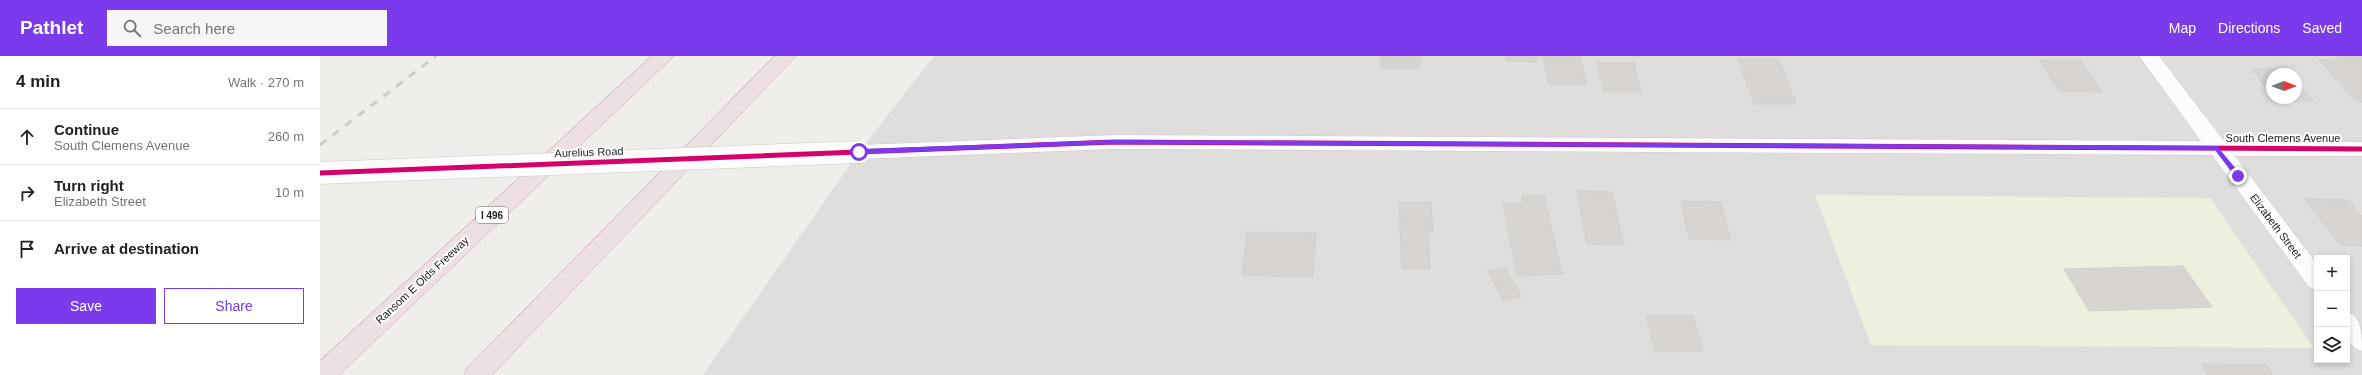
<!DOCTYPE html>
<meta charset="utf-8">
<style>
:root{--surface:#fff;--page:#f6f6f6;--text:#202124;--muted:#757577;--line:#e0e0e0;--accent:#7c3aed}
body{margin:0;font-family:Arial,sans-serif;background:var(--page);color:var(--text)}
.controls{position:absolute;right:12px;bottom:12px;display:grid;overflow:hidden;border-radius:0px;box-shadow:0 2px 6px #0003}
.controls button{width:36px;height:36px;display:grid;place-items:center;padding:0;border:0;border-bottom:1px solid var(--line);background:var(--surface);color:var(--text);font:20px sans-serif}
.compass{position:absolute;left:1946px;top:12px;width:36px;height:36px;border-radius:50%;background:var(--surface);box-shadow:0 2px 6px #0003;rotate:90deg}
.stop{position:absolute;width:12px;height:12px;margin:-9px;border:3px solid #7c3aed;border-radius:50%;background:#fff}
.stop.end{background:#7c3aed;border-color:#fff;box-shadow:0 1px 4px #0008}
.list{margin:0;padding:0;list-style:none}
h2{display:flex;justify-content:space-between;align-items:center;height:52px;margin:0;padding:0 16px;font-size:17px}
h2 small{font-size:13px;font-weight:400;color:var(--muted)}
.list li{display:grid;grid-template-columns:26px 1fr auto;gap:12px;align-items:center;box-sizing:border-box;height:56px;padding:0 16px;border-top:1px solid var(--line)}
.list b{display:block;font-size:15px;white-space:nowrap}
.list p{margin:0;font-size:13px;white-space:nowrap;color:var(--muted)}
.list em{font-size:13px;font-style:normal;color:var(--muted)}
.actions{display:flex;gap:8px;padding:12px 16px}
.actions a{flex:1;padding:9px 0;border:1px solid var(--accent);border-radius:0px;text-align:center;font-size:14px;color:var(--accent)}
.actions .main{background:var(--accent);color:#fff}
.icon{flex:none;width:22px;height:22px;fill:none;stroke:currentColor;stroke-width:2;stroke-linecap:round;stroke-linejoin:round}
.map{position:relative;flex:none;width:2042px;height:319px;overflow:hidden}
header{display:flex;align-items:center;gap:24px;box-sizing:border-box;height:56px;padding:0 20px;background:var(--accent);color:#fff}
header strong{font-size:19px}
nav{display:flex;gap:22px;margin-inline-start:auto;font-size:14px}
.search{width:280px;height:36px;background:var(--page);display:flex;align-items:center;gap:10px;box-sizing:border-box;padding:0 14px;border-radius:0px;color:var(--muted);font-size:15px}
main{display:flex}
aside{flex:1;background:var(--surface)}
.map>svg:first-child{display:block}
.residential{fill:#dfdedc;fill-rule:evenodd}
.farmland{fill:#efefdf}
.building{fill:#d7d4d2;stroke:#d3d0cc}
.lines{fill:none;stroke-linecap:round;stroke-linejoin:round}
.minor-casing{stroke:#c9c8c7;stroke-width:1}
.highway-casing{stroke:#c5a2ac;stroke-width:1}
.minor{fill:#fdfcfc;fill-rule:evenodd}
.highway{fill:#ece0e2;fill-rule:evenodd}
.rail{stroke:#ccc;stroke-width:3;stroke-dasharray:8 8;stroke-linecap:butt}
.minor-bridge-casing{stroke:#c9c8c7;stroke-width:23;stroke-linecap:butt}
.minor-bridge{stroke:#fdfcfc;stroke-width:22}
.cycleway-casing{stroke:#fff;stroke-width:8}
.cycleway{stroke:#d6006c;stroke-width:5}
.route{fill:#7c3aed}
.labels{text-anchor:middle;stroke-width:4;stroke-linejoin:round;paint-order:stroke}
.shield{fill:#fff;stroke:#646464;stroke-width:1}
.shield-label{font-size:10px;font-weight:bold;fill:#222}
.street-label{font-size:11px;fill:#222;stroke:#fff}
</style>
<header>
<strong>Pathlet</strong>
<div class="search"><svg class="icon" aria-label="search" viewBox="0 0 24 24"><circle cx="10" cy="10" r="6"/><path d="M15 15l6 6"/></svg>Search here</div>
<nav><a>Map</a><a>Directions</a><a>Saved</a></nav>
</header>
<main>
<aside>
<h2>4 min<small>Walk · 270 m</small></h2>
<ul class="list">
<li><svg class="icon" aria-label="ahead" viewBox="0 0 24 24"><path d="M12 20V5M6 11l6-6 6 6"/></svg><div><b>Continue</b><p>South Clemens Avenue</p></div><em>260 m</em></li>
<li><svg class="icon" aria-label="right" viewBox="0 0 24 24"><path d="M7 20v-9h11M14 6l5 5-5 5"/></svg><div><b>Turn right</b><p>Elizabeth Street</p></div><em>10 m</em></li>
<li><svg class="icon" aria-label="arrive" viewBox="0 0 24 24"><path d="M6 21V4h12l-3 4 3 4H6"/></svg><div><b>Arrive at destination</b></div></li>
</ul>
<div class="actions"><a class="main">Save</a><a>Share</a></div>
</aside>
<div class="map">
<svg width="2042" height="319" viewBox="0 0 2042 319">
<rect width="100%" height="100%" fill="#f0eeeb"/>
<!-- residential -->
<path class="residential" d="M614,0H2042V319H383L539,96ZM1952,18H1976V42H1952ZM1997,202H2027V304H1997Z"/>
<!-- farmland -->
<polygon class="farmland" points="1495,139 1890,142 1994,292 1551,289"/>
<!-- building -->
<g class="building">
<polygon points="1061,0 1100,0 1100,13 1061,12"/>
<polygon points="1186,0 1217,0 1217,6 1186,5"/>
<polygon points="1223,0 1260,0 1267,29 1229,29"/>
<polygon points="2016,0 2042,0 2042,46 2036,46 1999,4 2020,4"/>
<polygon points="1418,3 1459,3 1476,48 1434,48"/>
<polygon points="1719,4 1760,4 1782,36 1739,35"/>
<polygon points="1277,7 1314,7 1321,36 1284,36"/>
<polygon points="1932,13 1967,13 1970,18 1952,18 1952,39"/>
<polygon points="1976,25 1993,45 1957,45 1955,42 1976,42"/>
<polygon points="1257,135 1292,136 1304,189 1267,188"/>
<polygon points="1224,139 1242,218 1197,220 1183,147 1204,147 1202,140"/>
<polygon points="1985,143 2029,144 2042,161 2042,190 2021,190"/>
<polygon points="1361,145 1401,146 1410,184 1369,183"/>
<polygon points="1079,146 1111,146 1113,176 1108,176 1110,213 1082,213"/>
<polygon points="927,176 996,177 993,221 922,219"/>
<polygon points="1863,210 1892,251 1769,255 1744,213"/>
<polygon points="1185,211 1201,240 1183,245 1168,215"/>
<polygon points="1326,259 1373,259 1383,295 1335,296"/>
<polygon points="1882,308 1947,309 1953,319 1888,319"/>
</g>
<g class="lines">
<!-- minor casing -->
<g class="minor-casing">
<g id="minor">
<polygon points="1819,0 1839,0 1904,85 2042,86 2042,100 1915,100 1997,208 1997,234 1989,231 1892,99 794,93 539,103 532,101 529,96 532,91 539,89 794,79 1881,85"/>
<path d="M2027,255C2042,262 2042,278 2042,295C2023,289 2027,272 2027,255Z"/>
</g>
</g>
<!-- highway casing -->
<g class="highway-casing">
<g id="highway">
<polygon points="332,0 354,0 19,319 0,319 0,305"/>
<polygon points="455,0 476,0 172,319 144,319 147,312"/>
</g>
</g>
<!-- minor -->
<use href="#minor" class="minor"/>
<!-- highway -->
<use href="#highway" class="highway"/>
<!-- rail -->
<polyline class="rail" points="0,89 116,0"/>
<!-- minor-bridge casing -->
<g class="minor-bridge-casing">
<polyline id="minor-bridge" points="0,117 539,96"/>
</g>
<!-- minor-bridge -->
<use href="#minor-bridge" class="minor-bridge"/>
<!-- cycleway casing -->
<g class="cycleway-casing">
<polyline id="cycleway" points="0,117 794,86 2042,93"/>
</g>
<!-- cycleway -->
<use href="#cycleway" class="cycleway"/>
</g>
<!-- route -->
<polygon class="route" points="794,84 1897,90 1922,120 1916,122 1895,94 794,88 539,98 536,96 539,93"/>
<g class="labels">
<!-- shield labels -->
<rect class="shield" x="156" y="151" width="32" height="16" rx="3"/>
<g class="shield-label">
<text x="172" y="163">I 496</text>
</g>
<!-- street labels -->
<g class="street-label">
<text x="1963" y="86">South Clemens Avenue</text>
<text transform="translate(269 96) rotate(-2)" y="4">Aurelius Road</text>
<text transform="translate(1956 170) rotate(53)" y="4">Elizabeth Street</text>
<text transform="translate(102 224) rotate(-43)" y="4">Ransom E Olds Freeway</text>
</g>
</g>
</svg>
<div class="controls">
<button>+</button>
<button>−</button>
<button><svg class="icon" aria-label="layers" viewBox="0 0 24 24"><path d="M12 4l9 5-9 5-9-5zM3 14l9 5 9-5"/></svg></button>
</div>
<svg class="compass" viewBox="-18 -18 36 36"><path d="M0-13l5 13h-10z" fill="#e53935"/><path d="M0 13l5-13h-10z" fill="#757577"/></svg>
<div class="stop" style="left:539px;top:96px"></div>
<div class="stop end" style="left:1918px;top:120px"></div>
</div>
</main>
